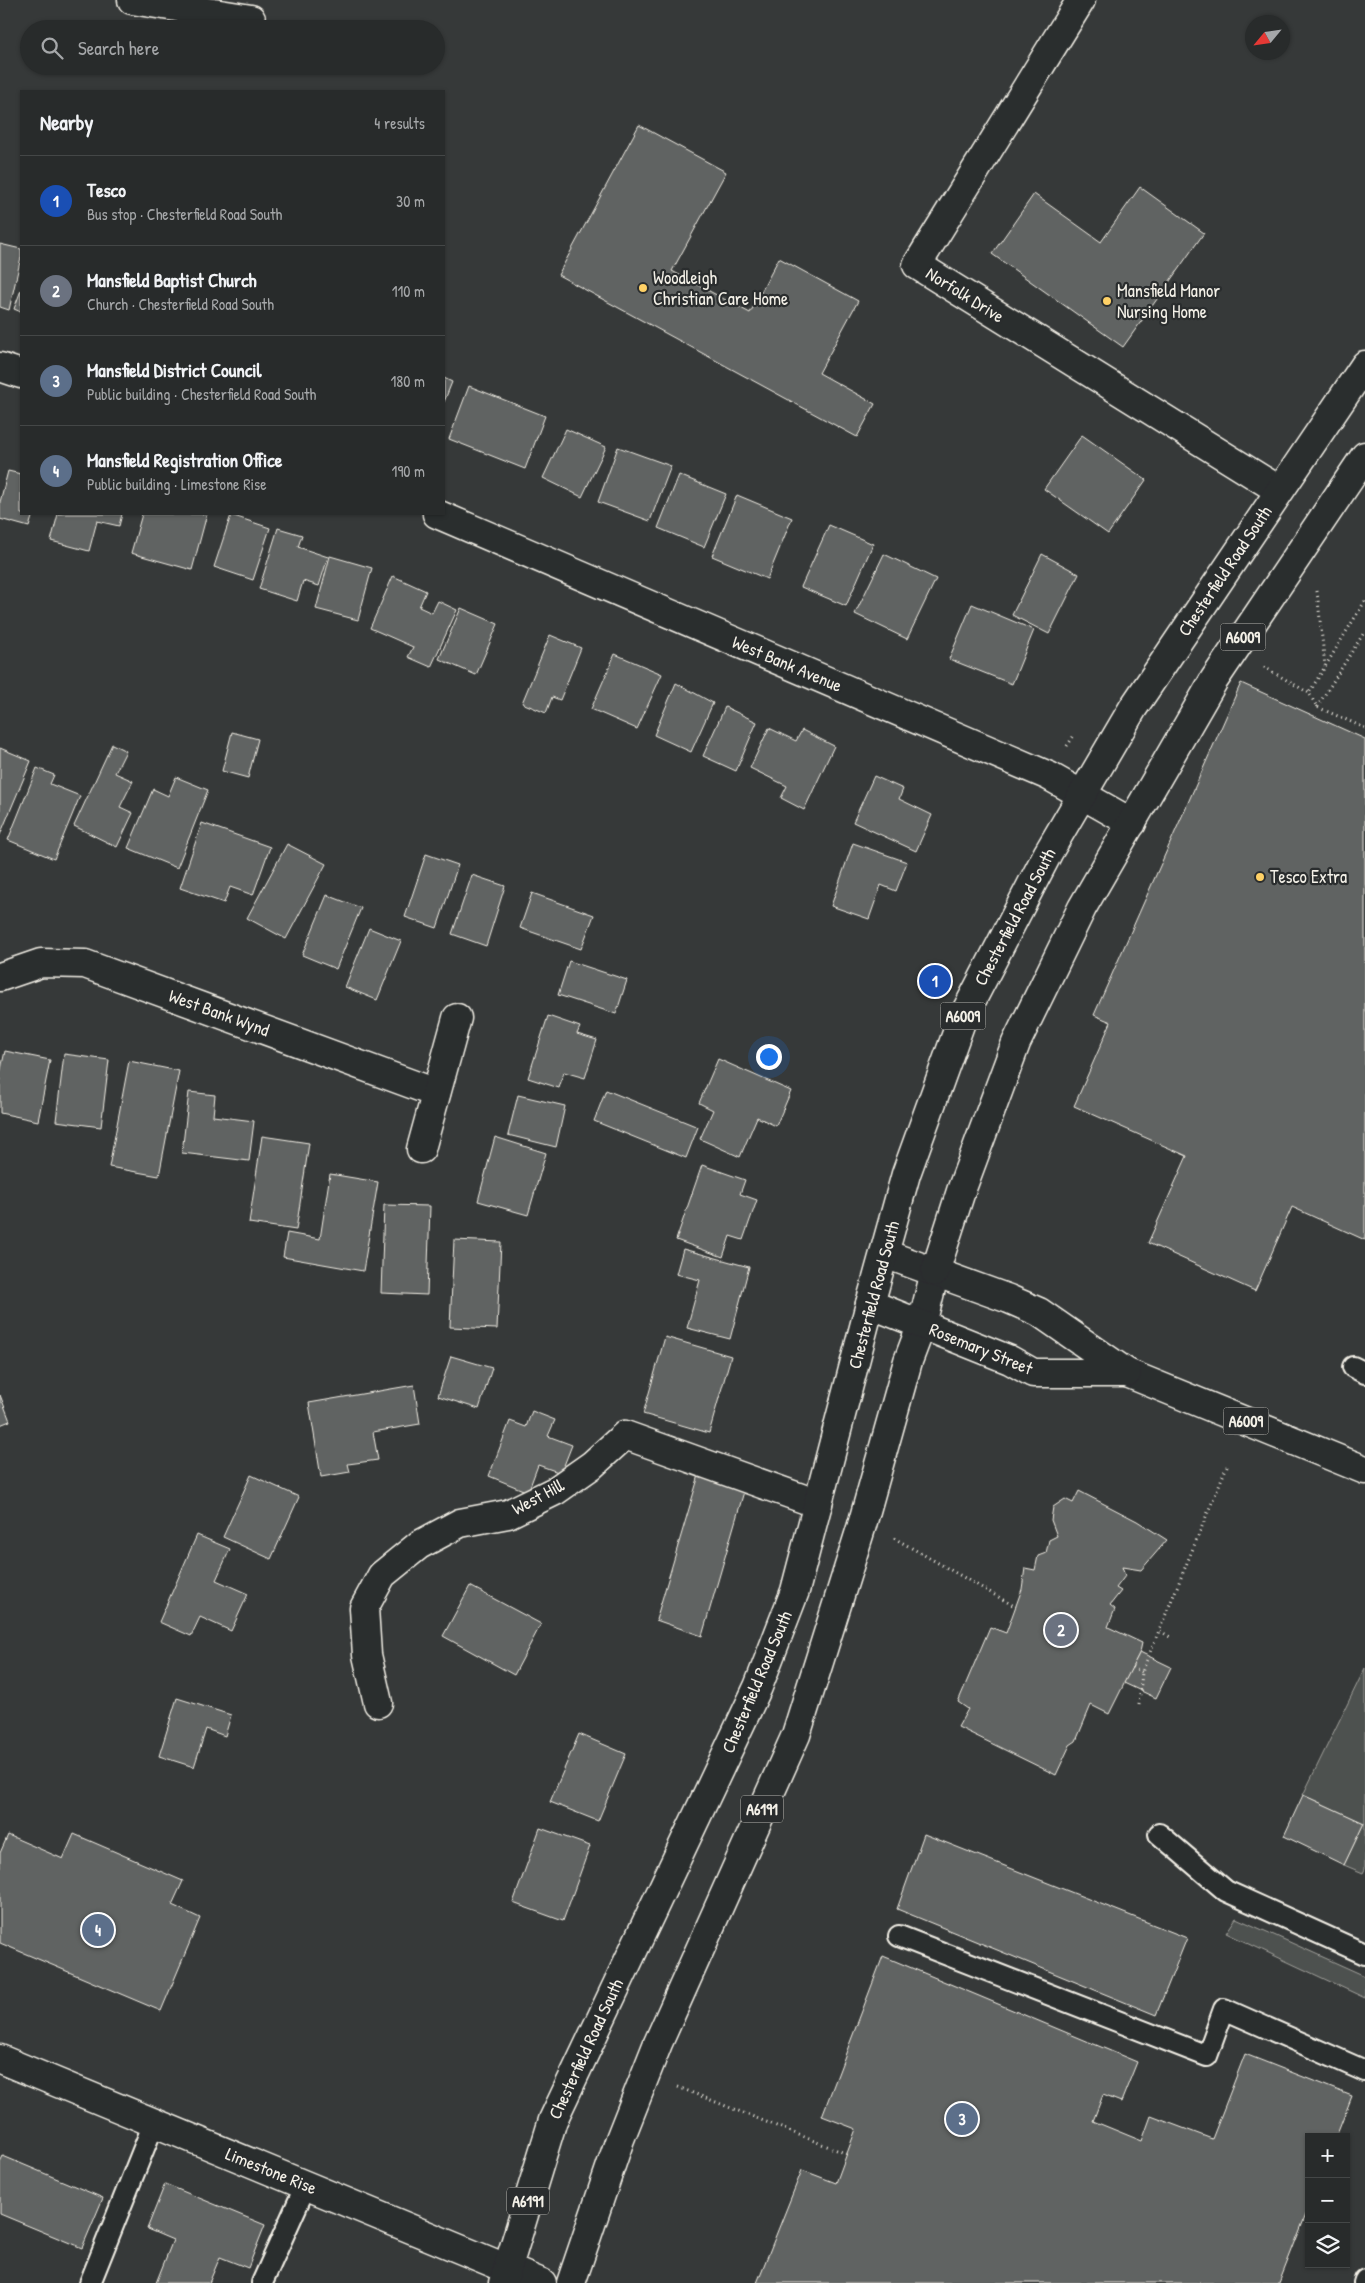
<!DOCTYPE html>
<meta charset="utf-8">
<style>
:root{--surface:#282b2b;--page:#343737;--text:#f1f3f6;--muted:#a5a7a9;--line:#444747;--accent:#ffd166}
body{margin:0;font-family:"Patrick Hand",sans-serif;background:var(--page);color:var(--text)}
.controls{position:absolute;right:15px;bottom:15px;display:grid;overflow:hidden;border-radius:0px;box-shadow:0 1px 4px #0004}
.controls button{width:45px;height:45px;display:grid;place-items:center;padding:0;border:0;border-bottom:1px solid var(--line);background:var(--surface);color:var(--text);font:25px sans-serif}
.compass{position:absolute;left:1245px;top:15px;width:45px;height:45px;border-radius:50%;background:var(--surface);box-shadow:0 1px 4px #0004;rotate:241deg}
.you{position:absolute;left:768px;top:1056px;width:18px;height:18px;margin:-12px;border:4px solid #fff;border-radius:50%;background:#1a73e8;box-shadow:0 0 0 8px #1a73e833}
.badge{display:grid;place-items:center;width:32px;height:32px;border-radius:50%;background:var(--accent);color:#fff;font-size:16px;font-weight:700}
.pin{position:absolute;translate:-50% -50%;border:2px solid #fff;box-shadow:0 1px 5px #0006}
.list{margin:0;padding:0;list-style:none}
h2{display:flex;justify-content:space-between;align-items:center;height:65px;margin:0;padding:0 20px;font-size:21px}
h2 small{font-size:16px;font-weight:400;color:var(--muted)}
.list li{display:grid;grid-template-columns:32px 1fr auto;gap:15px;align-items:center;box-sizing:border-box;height:90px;padding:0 20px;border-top:1px solid var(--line)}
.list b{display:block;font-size:19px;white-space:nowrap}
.list p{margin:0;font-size:16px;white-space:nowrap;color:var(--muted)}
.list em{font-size:16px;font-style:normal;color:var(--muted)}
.icon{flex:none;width:28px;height:28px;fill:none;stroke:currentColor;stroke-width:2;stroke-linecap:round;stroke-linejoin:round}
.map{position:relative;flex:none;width:1365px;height:2283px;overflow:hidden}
.search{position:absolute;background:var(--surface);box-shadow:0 1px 4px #0004;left:20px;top:20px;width:425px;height:55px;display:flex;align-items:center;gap:12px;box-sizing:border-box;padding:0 18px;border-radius:28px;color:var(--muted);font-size:19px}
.panel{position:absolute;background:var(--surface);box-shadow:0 1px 4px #0004;left:20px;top:90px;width:425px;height:425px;border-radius:0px}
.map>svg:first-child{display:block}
.green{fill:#4e514f;stroke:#a1a19c}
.building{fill:#616362;stroke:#f4f1e8}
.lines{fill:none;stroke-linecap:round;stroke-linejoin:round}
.lane-casing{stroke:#f4f1e8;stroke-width:24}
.street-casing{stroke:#f4f1e8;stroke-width:31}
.primary-casing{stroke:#f4f1e8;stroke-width:31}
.highway-casing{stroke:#f4f1e8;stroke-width:31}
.path{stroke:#f4f1e8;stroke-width:3;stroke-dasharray:1 4;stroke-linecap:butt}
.lane{stroke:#2a2d2e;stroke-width:20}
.street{stroke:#2a2d2e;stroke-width:28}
.primary{stroke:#2a2d2e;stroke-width:28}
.highway{stroke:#2a2d2e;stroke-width:28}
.poi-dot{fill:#ffd166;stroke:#2a2d2e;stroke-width:2}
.labels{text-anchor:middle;stroke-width:4.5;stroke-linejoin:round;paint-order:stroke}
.shield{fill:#2a2d2e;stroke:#b7b6b0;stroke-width:1}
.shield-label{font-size:16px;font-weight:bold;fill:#f4f1e8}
.poi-label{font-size:18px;fill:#f4f1e8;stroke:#2a2d2e;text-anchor:start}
.street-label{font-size:18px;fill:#f4f1e8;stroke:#2a2d2e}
</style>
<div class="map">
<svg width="1365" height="2283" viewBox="0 0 1365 2283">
<rect width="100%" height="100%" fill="#363939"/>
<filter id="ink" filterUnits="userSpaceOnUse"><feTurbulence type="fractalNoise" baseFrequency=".02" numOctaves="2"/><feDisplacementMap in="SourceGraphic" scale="10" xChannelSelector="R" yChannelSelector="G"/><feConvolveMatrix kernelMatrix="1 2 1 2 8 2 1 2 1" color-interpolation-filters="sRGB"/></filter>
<g filter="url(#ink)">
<!-- green -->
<g class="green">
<polygon points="1365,1668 1365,1869 1363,1873 1344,1865 1364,1823 1303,1795"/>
<polygon points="1236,1918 1365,1976 1365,1998 1226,1933"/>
</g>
<!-- building -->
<g class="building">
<polygon points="639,125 726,172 672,271 750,313 779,258 858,301 819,373 875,404 857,437 558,275"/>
<polygon points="1140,187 1204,233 1123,347 992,254 1034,194 1101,242"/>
<polygon points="0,244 21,249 21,257 9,310 0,307"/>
<polygon points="21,290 21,312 14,309"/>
<polygon points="444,378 452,382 444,402"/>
<polygon points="469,386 545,416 525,469 449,439"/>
<polygon points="566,429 606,447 582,497 543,478"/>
<polygon points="1082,435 1146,480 1108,534 1044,489"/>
<polygon points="618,447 671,466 650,521 598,502"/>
<polygon points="8,471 21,474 21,514 33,514 29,527 0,519 0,502"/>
<polygon points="679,475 726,494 704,547 658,528"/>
<polygon points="737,495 792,518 767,579 712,556"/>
<polygon points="58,514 122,514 119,526 97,521 89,551 51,541"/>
<polygon points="142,514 207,514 192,570 131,553"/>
<polygon points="231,515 270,528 253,580 214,567"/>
<polygon points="829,525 873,544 846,606 801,587"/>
<polygon points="278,528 302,535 298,547 328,557 319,586 303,581 297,601 259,589"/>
<polygon points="884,554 936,579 907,639 855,614"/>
<polygon points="1042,554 1079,574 1049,634 1012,615"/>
<polygon points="330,556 372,568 358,620 316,609"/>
<polygon points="393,576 426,591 419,607 432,613 438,601 457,610 431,667 408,657 413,647 370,628"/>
<polygon points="972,604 1034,630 1012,684 949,659"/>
<polygon points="461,608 498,624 476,675 439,659"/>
<polygon points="550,635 581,648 560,700 552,697 546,713 522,703"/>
<polygon points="615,654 662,674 637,729 591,709"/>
<polygon points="676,683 713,703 691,752 654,735"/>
<polygon points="1241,683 1365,739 1365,1240 1292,1207 1255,1291 1148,1243 1187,1156 1074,1106 1111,1022 1094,1015"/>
<polygon points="725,707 757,722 736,771 703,756"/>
<polygon points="769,728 796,741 802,730 834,746 804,810 781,798 787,786 750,768"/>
<polygon points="232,732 258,739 248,778 222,771"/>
<polygon points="112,744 126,751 115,773 133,781 120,807 133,813 117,847 74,826"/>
<polygon points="0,748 31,761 0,835"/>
<polygon points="37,768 54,775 50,784 80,796 54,859 8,840"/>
<polygon points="874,776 903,789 899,799 932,815 916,851 853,822"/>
<polygon points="176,777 208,790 177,868 128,848 153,789 168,796"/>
<polygon points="202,823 270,847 253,895 230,887 224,903 180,888"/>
<polygon points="853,843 907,862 896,891 881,885 869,919 831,906"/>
<polygon points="287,844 326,864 286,939 247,918"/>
<polygon points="426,854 458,865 437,928 405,917"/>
<polygon points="472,875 505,886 486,946 452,934"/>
<polygon points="532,893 594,915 581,949 520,928"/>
<polygon points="327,895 361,908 336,969 302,955"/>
<polygon points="369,928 401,941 377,1000 345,987"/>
<polygon points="569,961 627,980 616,1014 558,995"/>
<polygon points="548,1016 580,1027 577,1034 597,1040 585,1078 564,1072 559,1088 528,1078"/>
<polygon points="5,1051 50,1060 38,1121 0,1113 0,1074"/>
<polygon points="64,1054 109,1060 101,1127 56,1121"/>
<polygon points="718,1059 791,1091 776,1126 757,1117 740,1157 700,1139 713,1110 699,1103"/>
<polygon points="129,1061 179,1071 159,1176 109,1167"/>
<polygon points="606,1090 698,1127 686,1158 594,1121"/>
<polygon points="189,1092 215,1095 213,1116 254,1121 249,1161 182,1153"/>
<polygon points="518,1095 565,1106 556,1147 508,1135"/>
<polygon points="262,1136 309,1143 296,1230 249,1223"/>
<polygon points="495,1137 546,1153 528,1215 478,1201"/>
<polygon points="702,1165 745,1180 740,1194 757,1200 743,1240 730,1236 723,1257 676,1240"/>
<polygon points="330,1174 378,1182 363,1271 283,1257 287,1233 320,1239"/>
<polygon points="384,1205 430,1206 427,1295 381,1293"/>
<polygon points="454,1240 501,1242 497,1329 450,1327"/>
<polygon points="683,1249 749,1267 730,1339 687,1328 700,1280 676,1274"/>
<polygon points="665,1337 731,1356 709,1433 643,1414"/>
<polygon points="451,1356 492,1368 479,1409 438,1396"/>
<polygon points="414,1385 420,1424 373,1432 378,1460 348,1464 350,1472 321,1477 309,1403"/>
<polygon points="0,1395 10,1421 0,1425"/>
<polygon points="532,1411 555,1420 548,1436 572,1445 561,1473 538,1465 528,1492 489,1476 510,1421 526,1427"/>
<polygon points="251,1475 299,1497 271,1559 223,1537"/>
<polygon points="699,1475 745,1488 702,1636 656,1620"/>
<polygon points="1079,1491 1137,1521 1167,1540 1141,1570 1122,1567 1125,1576 1116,1588 1121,1591 1110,1605 1115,1609 1108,1627 1142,1643 1140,1652 1109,1714 1091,1705 1076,1741 1070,1745 1056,1775 958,1727 968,1709 958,1702 990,1627 1006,1633 1022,1589 1025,1568 1035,1570 1038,1556 1046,1553 1049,1540 1057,1536 1051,1520 1053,1507 1065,1499 1073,1503"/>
<polygon points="197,1535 230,1549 216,1580 248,1594 231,1631 200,1617 191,1636 159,1622"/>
<polygon points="470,1586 541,1624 514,1675 443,1636"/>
<polygon points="1140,1652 1171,1667 1156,1698 1124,1683"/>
<polygon points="177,1698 231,1715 225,1736 206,1729 194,1767 159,1756"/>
<polygon points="579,1734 626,1754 598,1821 550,1802"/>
<polygon points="1303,1795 1364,1823 1344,1865 1284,1836"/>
<polygon points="540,1828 590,1846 563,1921 513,1903"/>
<polygon points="74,1834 183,1881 172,1905 200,1918 161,2011 0,1943 0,1853 8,1835 63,1859"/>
<polygon points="924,1834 1187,1938 1156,2015 897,1909"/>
<polygon points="883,1956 1137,2062 1121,2102 1103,2095 1093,2121 1142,2141 1151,2116 1212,2139 1245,2054 1352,2096 1336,2137 1309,2137 1309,2207 1279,2283 757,2283 802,2170 836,2183 856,2129 822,2116"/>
<polygon points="3,2156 103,2198 82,2248 0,2214 0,2162"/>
<polygon points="165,2184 265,2225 248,2268 220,2257 209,2283 156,2283 173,2240 147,2229"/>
</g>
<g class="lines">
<!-- lane casing -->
<g class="lane-casing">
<g id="lane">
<polyline points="1353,1367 1365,1373"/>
<polyline points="1159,1834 1226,1891 1365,1954"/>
<polyline points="899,1936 1207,2056 1224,2009 1365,2071"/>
<polyline points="90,2283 154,2123"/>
<polyline points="262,2283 306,2185"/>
<polyline points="1364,2283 1365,2280"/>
</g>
</g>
<!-- street casing -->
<g class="street-casing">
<g id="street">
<polyline points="132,0 251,19"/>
<polyline points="1081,0 917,265 1279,490"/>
<polyline points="0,367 21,374"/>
<polyline points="437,514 1049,776 1132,823"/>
<polyline points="0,977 41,963 85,964 436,1093"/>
<polyline points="421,1149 457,1018"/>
<polyline points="378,1703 367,1655 364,1608 382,1575 419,1545 460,1523 508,1514 555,1491 592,1465 625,1435 818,1504"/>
<polyline points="0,2059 542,2283"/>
</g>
</g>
<!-- primary casing -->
<g class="primary-casing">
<g id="primary">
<polyline points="503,2283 553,2120 758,1687 795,1591 870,1304"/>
<polyline points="571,2283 620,2139 658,2043 796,1735 862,1525 908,1361 922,1324 935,1272"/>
</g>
</g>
<!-- highway casing -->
<g class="highway-casing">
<g id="highway">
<polyline points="885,1254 1009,1299 1039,1312 1127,1373 1365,1470"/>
<polyline points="935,1272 961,1191 1016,1043 1082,908 1214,680 1365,456"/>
<polyline points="1127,1373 1033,1373 1010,1360 870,1304 906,1174 962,1019 1048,853 1133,708 1365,365"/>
</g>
</g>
<!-- path -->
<g class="path">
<polyline points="1317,591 1325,666"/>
<polyline points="1365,601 1309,693 1317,707 1365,728"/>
<polyline points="1264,667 1309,693"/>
<polyline points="1317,707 1365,631"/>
<polyline points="1067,746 1075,734"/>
<polyline points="894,1538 1016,1607"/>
<polyline points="1160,1631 1170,1637"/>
<polyline points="1132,1667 1142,1672"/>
<polyline points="1139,1705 1142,1672 1227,1466"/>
<polyline points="678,2087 847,2154"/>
</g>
<!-- lane -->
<use href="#lane" class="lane"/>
<!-- street -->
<use href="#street" class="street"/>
<!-- primary -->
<use href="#primary" class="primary"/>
<!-- highway -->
<use href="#highway" class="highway"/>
</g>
</g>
<!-- markers -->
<g class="poi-dot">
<circle cx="643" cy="288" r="5"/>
<circle cx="1107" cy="301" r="5"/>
<circle cx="1260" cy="877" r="5"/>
</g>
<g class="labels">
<!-- shield labels -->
<g class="shield">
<rect x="1220.5" y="623.5" width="45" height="27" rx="4"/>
<rect x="940.5" y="1002.5" width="45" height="27" rx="4"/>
<rect x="1223.5" y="1407.5" width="45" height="27" rx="4"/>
<rect x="741" y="1795.5" width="42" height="27" rx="4"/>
<rect x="507" y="2187.5" width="42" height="27" rx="4"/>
</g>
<g class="shield-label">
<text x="1243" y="643">A6009</text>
<text x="963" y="1022">A6009</text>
<text x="1246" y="1427">A6009</text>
<text x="762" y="1815">A6191</text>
<text x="528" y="2207">A6191</text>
</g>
<!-- poi labels -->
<g class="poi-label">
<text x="653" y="284">Woodleigh<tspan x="653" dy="21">Christian Care Home</tspan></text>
<text x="1117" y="297">Mansfield Manor<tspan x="1117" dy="21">Nursing Home</tspan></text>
<text x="1270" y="883">Tesco Extra</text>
</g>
<!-- street labels -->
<g class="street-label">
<text transform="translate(965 295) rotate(32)" y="6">Norfolk Drive</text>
<text transform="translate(1225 571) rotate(-56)" y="6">Chesterfield Road South</text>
<text transform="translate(787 664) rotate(23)" y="6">West Bank Avenue</text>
<text transform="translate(1015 917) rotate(-62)" y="6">Chesterfield Road South</text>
<text transform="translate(219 1013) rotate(20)" y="6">West Bank Wynd</text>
<text transform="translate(874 1295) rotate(-75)" y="6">Chesterfield Road South</text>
<text transform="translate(981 1349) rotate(22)" y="6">Rosemary Street</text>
<text transform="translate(538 1497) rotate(-28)" y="6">West Hill</text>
<text transform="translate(757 1682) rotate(-67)" y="6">Chesterfield Road South</text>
<text transform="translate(586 2049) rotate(-65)" y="6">Chesterfield Road South</text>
<text transform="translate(271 2171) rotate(22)" y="6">Limestone Rise</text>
</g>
</g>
</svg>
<div class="controls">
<button>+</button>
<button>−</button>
<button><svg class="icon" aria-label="layers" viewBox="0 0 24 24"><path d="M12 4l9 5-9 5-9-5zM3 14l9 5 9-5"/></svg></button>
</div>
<svg class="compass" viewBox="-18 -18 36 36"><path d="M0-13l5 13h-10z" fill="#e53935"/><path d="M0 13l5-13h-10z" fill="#a5a7a9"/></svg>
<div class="you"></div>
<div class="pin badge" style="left:935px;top:981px;background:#1a4fb4">1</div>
<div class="pin badge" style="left:1061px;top:1630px;background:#6b7280">2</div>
<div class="pin badge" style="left:962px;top:2119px;background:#5c6f8a">3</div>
<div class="pin badge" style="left:98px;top:1930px;background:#5c6f8a">4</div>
<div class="search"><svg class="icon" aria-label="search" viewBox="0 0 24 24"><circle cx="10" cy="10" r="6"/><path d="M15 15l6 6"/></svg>Search here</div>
<section class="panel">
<h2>Nearby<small>4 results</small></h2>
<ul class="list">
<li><span class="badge" style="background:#1a4fb4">1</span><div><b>Tesco</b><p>Bus stop · Chesterfield Road South</p></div><em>30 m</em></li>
<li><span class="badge" style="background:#6b7280">2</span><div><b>Mansfield Baptist Church</b><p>Church · Chesterfield Road South</p></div><em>110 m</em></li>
<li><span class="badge" style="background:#5c6f8a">3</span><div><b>Mansfield District Council</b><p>Public building · Chesterfield Road South</p></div><em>180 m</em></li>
<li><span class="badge" style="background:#5c6f8a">4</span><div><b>Mansfield Registration Office</b><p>Public building · Limestone Rise</p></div><em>190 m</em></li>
</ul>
</section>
</div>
